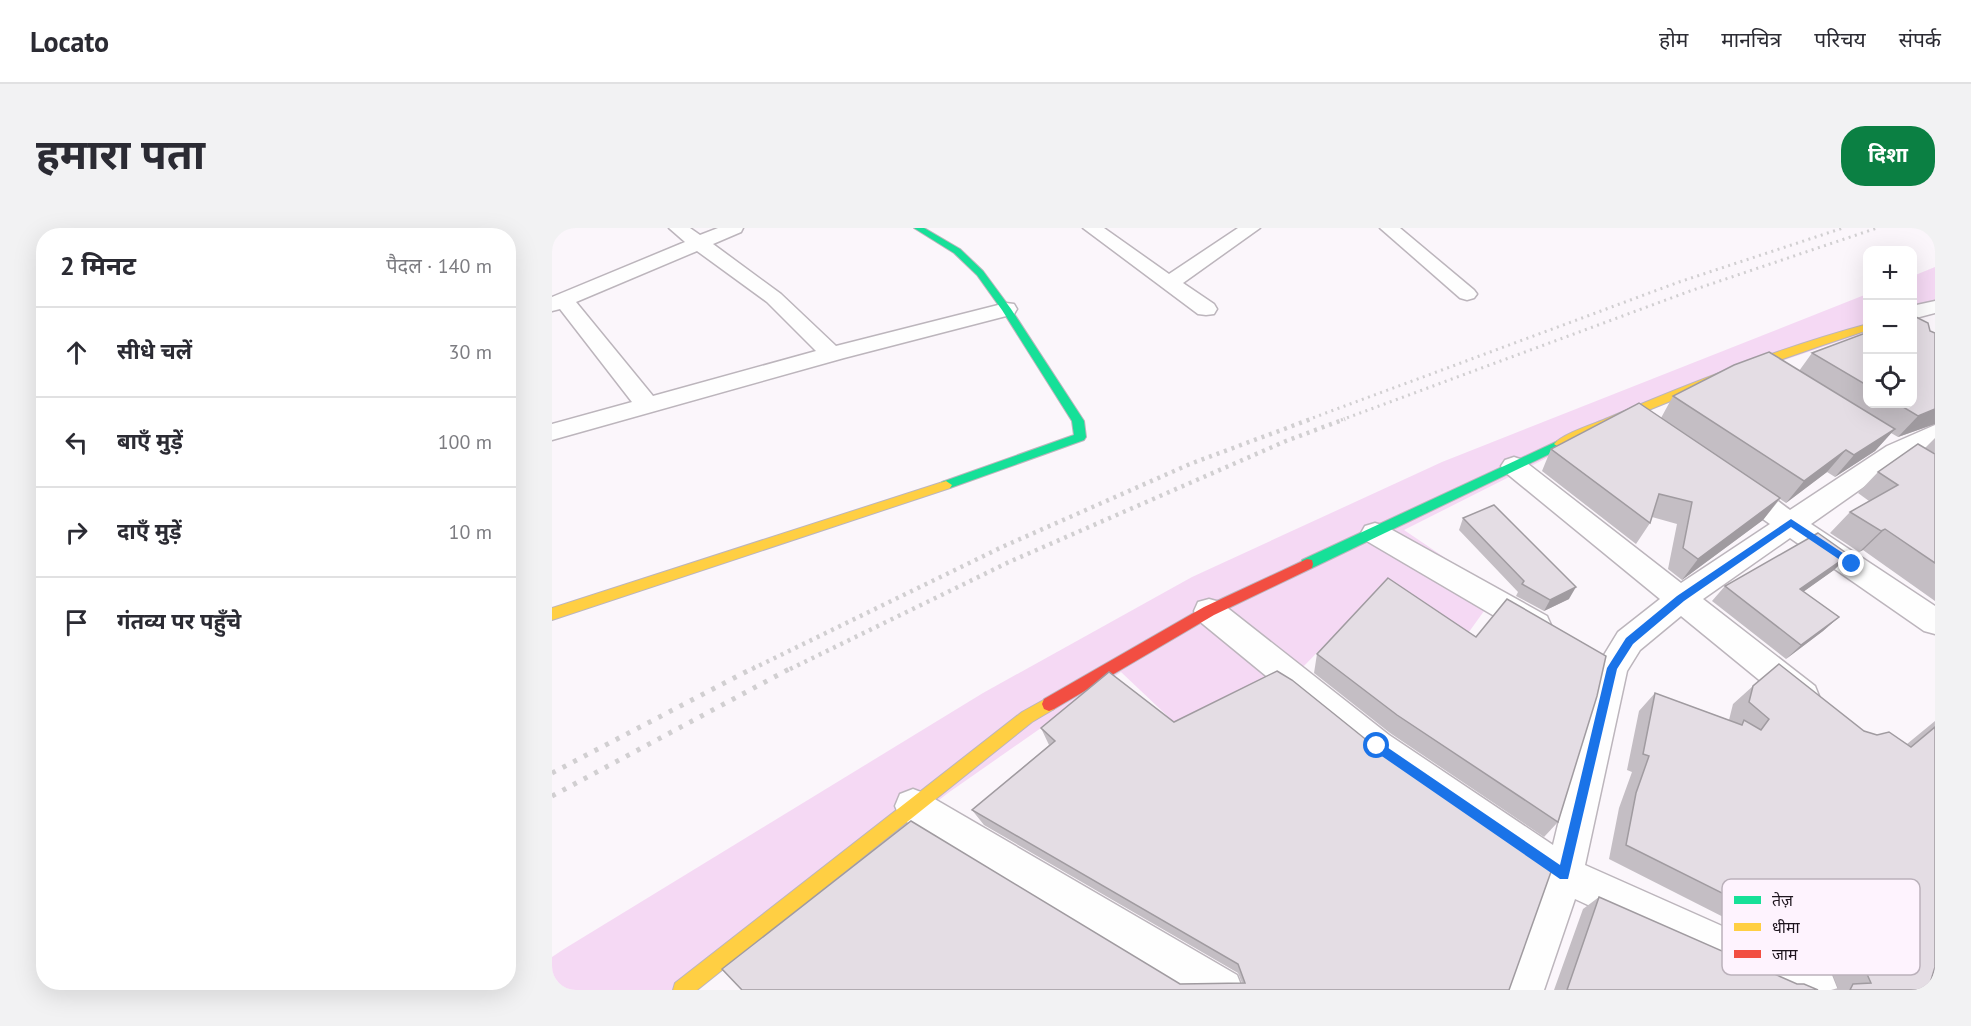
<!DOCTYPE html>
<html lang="hi">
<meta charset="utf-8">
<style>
:root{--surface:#fff;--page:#f2f2f3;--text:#2b2b33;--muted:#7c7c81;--line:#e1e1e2;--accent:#0b8043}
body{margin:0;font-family:"PT Sans","Noto Sans Devanagari",sans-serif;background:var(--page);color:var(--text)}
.controls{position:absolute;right:18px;top:18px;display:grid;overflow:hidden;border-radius:12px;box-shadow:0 6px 24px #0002}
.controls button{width:54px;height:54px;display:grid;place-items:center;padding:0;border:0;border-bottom:2px solid var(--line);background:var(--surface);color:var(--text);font:30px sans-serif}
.stop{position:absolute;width:18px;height:18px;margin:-14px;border:4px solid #1a73e8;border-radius:50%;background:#fff}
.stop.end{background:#1a73e8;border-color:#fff;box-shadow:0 2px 6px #0008}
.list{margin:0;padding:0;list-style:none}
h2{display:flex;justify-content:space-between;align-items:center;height:78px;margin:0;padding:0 24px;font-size:26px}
h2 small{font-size:20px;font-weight:400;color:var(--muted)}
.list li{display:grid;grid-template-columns:39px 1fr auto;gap:18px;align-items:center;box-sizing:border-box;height:90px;padding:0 24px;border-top:2px solid var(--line)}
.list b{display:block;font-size:22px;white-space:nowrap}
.list em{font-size:20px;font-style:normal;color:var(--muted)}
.icon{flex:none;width:33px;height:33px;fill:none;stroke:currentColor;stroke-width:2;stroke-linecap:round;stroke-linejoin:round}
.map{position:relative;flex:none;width:1383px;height:762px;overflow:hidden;border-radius:24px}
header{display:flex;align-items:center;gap:36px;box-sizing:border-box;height:84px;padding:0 30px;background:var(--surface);border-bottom:2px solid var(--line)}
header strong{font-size:28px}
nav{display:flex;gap:33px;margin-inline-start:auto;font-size:21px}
.intro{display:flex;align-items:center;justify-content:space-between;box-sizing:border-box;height:144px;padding:0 36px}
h1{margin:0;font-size:42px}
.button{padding:15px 27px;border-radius:24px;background:var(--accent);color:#fff;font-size:21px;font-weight:700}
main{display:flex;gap:36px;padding:0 36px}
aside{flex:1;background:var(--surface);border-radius:24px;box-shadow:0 6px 24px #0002}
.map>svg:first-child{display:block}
.green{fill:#f5d9f4}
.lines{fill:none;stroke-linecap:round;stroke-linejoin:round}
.street-casing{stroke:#bcb5bc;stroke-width:3}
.fast-casing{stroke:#bcb5bc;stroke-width:2}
.slow-casing{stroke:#bcb5bc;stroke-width:2}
.jam-casing{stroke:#bcb5bc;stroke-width:2}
.street{fill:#fefefe;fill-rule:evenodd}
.fast{fill:#16e098;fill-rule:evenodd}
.slow{fill:#ffcf43;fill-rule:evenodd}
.jam{fill:#f24e42;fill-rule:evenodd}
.rail-far2{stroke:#d1cfd1;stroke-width:3;stroke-dasharray:2 4.5;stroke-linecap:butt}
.rail-far1{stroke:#d1cfd1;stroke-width:4.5;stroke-dasharray:3 5;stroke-linecap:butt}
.rail{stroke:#d1cfd1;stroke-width:5;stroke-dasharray:4 8;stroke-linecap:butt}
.wall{fill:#c4bec4}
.shaded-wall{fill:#a09ba0}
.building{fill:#e4dde4;stroke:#a09ba0;stroke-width:1.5}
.route{fill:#1a73e8}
.key{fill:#fef3fe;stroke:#bbb1bb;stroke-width:1.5}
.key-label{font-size:16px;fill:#1f161f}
</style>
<header>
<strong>Locato</strong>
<nav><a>होम</a><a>मानचित्र</a><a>परिचय</a><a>संपर्क</a></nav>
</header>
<div class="intro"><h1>हमारा पता</h1><a class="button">दिशा</a></div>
<main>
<aside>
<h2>2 मिनट<small>पैदल · 140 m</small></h2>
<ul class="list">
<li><svg class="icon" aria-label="ahead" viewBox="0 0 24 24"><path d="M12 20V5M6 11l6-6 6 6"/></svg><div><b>सीधे चलें</b></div><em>30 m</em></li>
<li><svg class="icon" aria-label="left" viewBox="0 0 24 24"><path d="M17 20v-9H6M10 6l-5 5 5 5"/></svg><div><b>बाएँ मुड़ें</b></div><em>100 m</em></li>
<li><svg class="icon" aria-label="right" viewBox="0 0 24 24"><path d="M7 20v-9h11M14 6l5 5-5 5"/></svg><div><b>दाएँ मुड़ें</b></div><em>10 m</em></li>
<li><svg class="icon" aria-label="arrive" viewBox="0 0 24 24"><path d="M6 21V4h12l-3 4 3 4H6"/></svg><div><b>गंतव्य पर पहुँचे</b></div></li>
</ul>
</aside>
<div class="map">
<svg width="1383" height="762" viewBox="0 0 1383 762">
<rect width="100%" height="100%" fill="#fbf6fb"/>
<!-- green -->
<g class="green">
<polygon points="1383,39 1383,84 1361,90 1361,48"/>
<polygon points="1315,66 1315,104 1221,136 1072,191 852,302 945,365 909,415 831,357 750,440 627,499 569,444 396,565 144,762 0,762 0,729 12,721 431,465 640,349 890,234"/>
</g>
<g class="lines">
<!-- street casing -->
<g class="street-casing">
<g id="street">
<path d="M117,0H138L148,7L166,0H191L189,4L161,16L229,66L284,118L454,75L462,76L465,81L462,86L292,130L0,212V196L80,174L8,81L0,83V69L133,14ZM145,23L215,74L264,123L101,168L24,74Z"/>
<polygon points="531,0 552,0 617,46 686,0 708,0 631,55 662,76 665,81 662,86 654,87 646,86"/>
<polygon points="828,0 848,0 922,62 925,66 922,70 915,72 908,70"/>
<polygon points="1383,73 1383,85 1360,91 1360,78"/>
<path d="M1383,197V215L1353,230L1259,296L1383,378V406L1372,403L1238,310L1151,371L1263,458L1267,468L1263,478L1251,482L1239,478L1129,388L1088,422L1075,443L1033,637L1280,747L1286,762H1219L1023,671L992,762H950L990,654L813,529L646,392L642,383L646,374L657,371L668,374L837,507L1001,617L1044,440L1066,404L1108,371L953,244L949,238L953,232L962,229L971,232L1129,355L1218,296L1175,266L1171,259L1175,252C1197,246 1221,270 1238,282L1335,218Z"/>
<polygon points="823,295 833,298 995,388 999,397 995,406 984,410 973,406 813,312 809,305 813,298"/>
<polygon points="361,561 374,566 685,747 691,762 632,762 348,590 343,578 348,566"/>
</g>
</g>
<!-- fast casing -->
<g class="fast-casing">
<g id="fast">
<polygon points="362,0 372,0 408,21 431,43 459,81 532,193 534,209 532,212 398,260 390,260 388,257 390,254 522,207 520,193 450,82 425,47 402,25"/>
<polygon points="1008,212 1014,216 1012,219 760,340 750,340 749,336 750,332"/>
</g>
</g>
<!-- slow casing -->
<g class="slow-casing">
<g id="slow">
<path d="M1316,96V102C1212,136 1111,173 1012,219L1008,220L1002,216C1012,205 1042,196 1056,190C1140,154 1227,120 1316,96Z"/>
<polygon points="394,253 400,257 398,260 0,392 0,380"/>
<polygon points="497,469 502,471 504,476 502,481 480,494 145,762 121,762 123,755 470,484"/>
</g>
</g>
<!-- jam casing -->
<g class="jam-casing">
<polygon id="jam" points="755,331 760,332 761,336 760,340 662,387 502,481 497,483 492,481 490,476 492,471 652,379"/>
</g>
<!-- street -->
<use href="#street" class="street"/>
<!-- fast -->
<use href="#fast" class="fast"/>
<!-- slow -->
<use href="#slow" class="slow"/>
<!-- jam -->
<use href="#jam" class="jam"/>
<!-- rail-far2 -->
<g class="rail-far2">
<polyline points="755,192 1127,54 1291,0"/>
<polyline points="789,192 1141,62 1325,0"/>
</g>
<!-- rail-far1 -->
<g class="rail-far1">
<polyline points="200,441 450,319 638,236 759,191"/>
<polyline points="238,441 457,334 734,213 793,191"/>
</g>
<!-- rail -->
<g class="rail">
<polyline points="0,545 203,439"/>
<polyline points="0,568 241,439"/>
</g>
</g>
<!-- wall -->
<g class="wall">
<polygon points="1378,103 1383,105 1383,196 1346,209 1339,205 1323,223 1283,249 1275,244 1234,275 1228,271 1211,292 1130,352 1116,341 1125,296 1100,289 1098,295 1084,316 990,243 999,221 1109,190 1121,168 1247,143 1260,125 1316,104 1316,176 1360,176"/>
<polygon points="1383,210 1383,373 1311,322 1307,324 1278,305 1298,284 1317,273 1306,265 1326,244 1373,220"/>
<polygon points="911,290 1017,371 992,383 964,368 966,364 907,302"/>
<polygon points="1297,327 1282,342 1251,364 1287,389 1271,403 1234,431 1160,373 1173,358"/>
<polygon points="924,409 1006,594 992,609 838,505 762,445 765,426"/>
<polygon points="1201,458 1312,503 1355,516 1383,493 1383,739 1376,762 1279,762 1286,760 1280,744 1057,631 1067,580 1080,544 1075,542 1087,483 1103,465 1177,492 1181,476"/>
<polygon points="489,500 957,762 628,756 690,755 686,745 432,597 420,582 497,517"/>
<polygon points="1047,669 1245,756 1266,762 1002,762 1031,681"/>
</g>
<!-- shaded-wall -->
<g class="shaded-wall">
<polygon points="1383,181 1383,196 1346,209 1366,188"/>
<polygon points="1343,201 1323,223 1283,249 1302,227"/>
<polygon points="1294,222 1275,244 1234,275 1252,253"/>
<polygon points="1228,270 1211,292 1130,352 1146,331"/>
<polygon points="1333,301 1311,322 1307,324 1329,303"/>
<polygon points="1297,327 1282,342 1234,376 1248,361"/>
<polygon points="1024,359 1017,371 992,383 998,372"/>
<polygon points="1287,389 1271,403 1234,431 1249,417"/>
</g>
<!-- building -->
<g class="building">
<polygon points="1360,87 1376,95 1378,103 1383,105 1383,181 1366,188 1346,176 1360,176"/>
<polygon points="1316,104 1316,158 1260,125"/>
<polygon points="1217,124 1343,201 1302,227 1294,222 1252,253 1121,168 1182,137"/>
<polygon points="1087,175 1228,270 1146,331 1131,320 1140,274 1107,266 1098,295 999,221"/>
<polygon points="1366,216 1383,226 1383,335 1333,301 1329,303 1298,284 1346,257 1326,244"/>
<polygon points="942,277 1024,359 998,372 970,356 972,353 911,290"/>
<polygon points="1266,305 1297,327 1248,361 1287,389 1249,417 1173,358"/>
<polygon points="836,350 924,409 955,371 1054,428 1045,468 1006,594 845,487 765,426"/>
<polygon points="1227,436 1312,503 1325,507 1337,504 1359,519 1383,499 1383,739 1376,762 1298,762 1301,756 1319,755 1310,735 1074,617 1084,565 1097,528 1091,526 1103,465 1190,497 1192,492 1209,502 1217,491 1197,474 1201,458"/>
<polygon points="725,443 740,452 817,514 1000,641 957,762 190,762 170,741 359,593 628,756 693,755 686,736 420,582 503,513 489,500 557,444 622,494"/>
<polygon points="1047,669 1245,756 1252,756 1266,762 1015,762"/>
</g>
<!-- route -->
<polygon class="route" points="1239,291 1303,333 1303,338 1297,338 1239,299 1132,373 1081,416 1065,441 1016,651 1008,651 821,522 821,515 829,515 1008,637 1055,440 1074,410 1125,368"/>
<!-- legend -->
<rect x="1170" y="651" width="198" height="96" rx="9" class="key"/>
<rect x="1182" y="668" width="27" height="8" fill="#16e098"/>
<rect x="1182" y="695" width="27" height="8" fill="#ffcf43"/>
<rect x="1182" y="722" width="27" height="8" fill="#f24e42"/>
<g class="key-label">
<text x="1220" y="678">तेज़</text>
<text x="1220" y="705">धीमा</text>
<text x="1220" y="732">जाम</text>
</g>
</svg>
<div class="controls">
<button>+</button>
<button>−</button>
<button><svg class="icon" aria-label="locate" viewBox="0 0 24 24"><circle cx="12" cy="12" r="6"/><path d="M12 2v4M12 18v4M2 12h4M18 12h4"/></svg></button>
</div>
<div class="stop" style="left:825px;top:518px"></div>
<div class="stop end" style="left:1300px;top:336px"></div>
</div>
</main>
